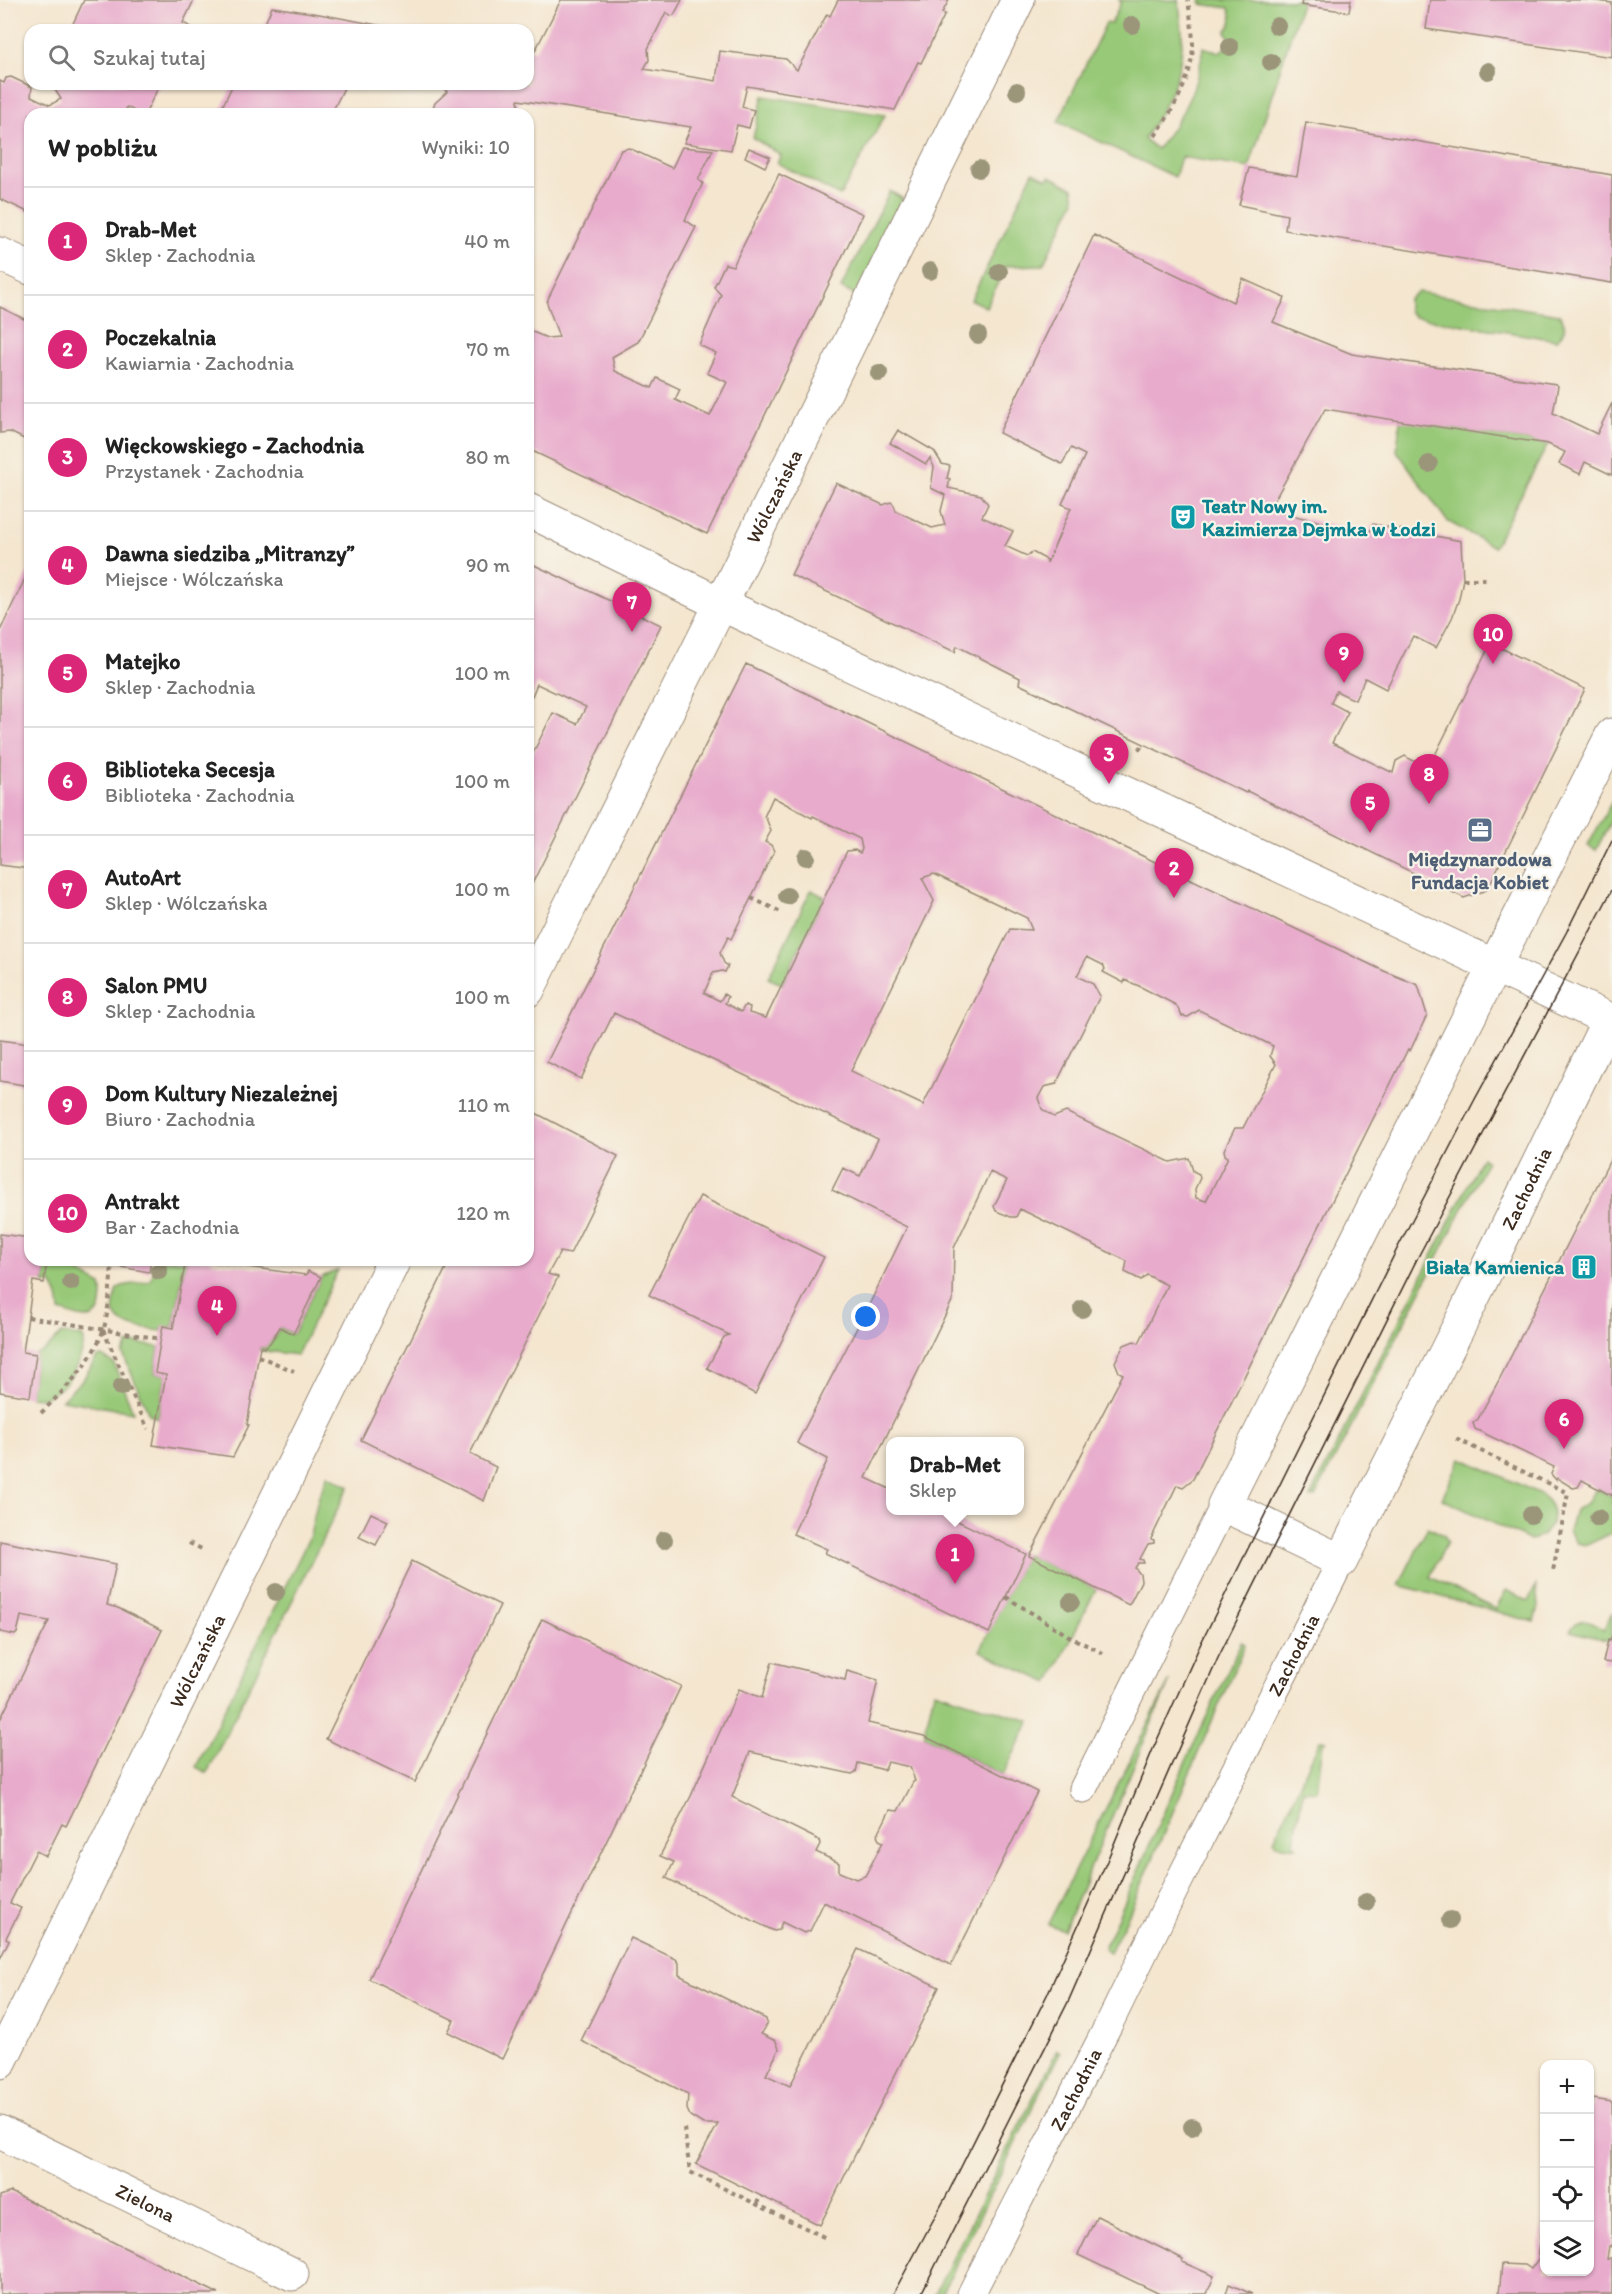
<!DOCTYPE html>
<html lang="pl">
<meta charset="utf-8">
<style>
:root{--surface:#fff;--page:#f6f6f6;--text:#222;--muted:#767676;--line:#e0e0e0;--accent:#db2777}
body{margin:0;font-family:Itim,sans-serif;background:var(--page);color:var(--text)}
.controls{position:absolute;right:18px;bottom:18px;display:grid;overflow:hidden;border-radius:12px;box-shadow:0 2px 4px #0004}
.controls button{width:54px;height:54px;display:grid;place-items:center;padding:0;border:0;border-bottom:2px solid var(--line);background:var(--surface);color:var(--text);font:30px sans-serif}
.you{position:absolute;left:866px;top:1317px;width:21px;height:21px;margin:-15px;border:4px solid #fff;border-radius:50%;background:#1a73e8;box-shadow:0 0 0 9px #1a73e833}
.badge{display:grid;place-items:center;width:39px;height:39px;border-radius:50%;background:var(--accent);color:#fff;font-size:20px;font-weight:700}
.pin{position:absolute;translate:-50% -50px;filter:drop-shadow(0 2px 3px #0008)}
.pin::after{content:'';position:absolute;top:32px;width:21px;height:18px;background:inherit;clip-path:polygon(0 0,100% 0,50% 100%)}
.popup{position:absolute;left:886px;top:1437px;width:138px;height:78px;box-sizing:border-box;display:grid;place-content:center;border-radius:12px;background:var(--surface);filter:drop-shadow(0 2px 4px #0005);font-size:20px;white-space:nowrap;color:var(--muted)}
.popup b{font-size:22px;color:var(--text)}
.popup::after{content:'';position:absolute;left:50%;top:100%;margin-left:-12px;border:12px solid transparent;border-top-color:var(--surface)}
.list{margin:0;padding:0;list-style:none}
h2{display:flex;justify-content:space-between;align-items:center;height:78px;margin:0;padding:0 24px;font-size:26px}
h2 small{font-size:20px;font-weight:400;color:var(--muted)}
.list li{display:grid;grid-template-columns:39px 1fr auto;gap:18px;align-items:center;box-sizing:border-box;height:108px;padding:0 24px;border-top:2px solid var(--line)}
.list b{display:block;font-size:22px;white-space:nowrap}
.list p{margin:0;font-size:20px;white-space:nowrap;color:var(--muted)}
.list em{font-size:20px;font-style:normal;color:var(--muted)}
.icon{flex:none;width:33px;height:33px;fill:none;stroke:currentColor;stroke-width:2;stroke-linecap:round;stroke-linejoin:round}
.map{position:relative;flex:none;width:1612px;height:2294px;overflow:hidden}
.search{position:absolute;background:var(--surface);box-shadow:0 2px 4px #0004;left:24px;top:24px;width:510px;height:66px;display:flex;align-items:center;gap:15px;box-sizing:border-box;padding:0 21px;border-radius:18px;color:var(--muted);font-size:22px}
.panel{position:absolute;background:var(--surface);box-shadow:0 2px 4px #0004;left:24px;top:108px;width:510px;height:1158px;border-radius:18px}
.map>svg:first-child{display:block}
.green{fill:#98c978;stroke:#6a7a4b;stroke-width:1.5}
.building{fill:#e8abcc;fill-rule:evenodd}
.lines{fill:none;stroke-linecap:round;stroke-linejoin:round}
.lane-casing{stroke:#988876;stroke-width:29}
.street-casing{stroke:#988876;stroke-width:35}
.secondary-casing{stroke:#988876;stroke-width:35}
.path{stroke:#988876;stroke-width:4;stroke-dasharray:4.5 4.5;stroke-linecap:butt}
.lane{stroke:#fff;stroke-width:27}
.street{stroke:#fff;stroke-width:33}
.secondary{stroke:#fff;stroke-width:33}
.tram{stroke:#3b2a1e;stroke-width:1.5}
.tree{fill:#9b957a}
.labels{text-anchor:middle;stroke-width:4.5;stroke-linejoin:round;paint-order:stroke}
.street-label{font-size:20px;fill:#3b2a1e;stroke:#f7f3e8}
.culture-label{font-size:20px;font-weight:bold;fill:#0d838f;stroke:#f7f3e8;text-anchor:start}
.service-label{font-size:20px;font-weight:bold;fill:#4e5e75;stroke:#f7f3e8}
</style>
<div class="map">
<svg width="1612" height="2294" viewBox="0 0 1612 2294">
<rect width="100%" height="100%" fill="#f7f3e8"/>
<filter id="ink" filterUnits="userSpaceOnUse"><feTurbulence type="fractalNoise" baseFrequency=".0167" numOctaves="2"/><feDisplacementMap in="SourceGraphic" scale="12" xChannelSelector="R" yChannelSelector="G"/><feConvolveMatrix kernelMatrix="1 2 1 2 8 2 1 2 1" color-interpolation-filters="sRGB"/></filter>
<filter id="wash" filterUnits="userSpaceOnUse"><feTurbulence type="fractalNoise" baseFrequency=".008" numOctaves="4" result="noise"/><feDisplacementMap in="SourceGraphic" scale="24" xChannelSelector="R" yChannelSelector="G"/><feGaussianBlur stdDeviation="1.35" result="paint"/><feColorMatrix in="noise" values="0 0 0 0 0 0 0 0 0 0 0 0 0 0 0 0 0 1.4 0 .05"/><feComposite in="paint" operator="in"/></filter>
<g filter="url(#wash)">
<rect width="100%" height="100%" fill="#f4e6cf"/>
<!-- green -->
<g class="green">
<path d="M1119,0H1178C1190,60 1176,89 1144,139L1157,149C1182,119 1199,86 1203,47L1219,52L1226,47L1230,39L1226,31C1233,23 1233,18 1229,8L1201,4L1200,0H1302L1249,168L1181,157L1175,177L1058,122L1106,23L1111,24L1121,2Z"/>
<polygon points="763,96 885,115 840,196 777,163 781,155 753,138"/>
<polygon points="1033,172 1048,179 1050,176 1073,188 1075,200 1043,265 1006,266 986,307 971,300"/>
<polygon points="890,191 903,199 856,296 841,288"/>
<path d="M1418,292L1559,314C1567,325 1566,330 1557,340L1415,317L1408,311V299Z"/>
<polygon points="1400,420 1548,444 1494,547 1447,521 1397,451"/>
<polygon points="1612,801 1612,819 1596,850 1588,846"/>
<polygon points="811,890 825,897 782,984 768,978"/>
<polygon points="1482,1157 1487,1161 1315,1497 1310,1498"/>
<path d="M47,1260H79L78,1272L101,1285C103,1292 102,1297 101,1304C97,1327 75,1316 60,1311C59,1300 58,1292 51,1283H44Z"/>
<path d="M156,1260H186L173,1327L163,1326L162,1331C132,1326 104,1329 117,1289L122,1286L149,1281L153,1274Z"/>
<polygon points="338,1270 297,1355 259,1350 260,1347 264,1348 274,1338 280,1327 293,1334 321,1277"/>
<path d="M62,1334L81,1336L84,1340C82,1362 67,1390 45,1397C41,1399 35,1397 30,1397L36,1354C52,1349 50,1341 62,1334Z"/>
<polygon points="135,1343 159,1347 155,1373 166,1375 158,1418 149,1414 123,1354 128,1344"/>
<polygon points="102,1356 114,1364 133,1412 62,1400 84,1378 97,1357"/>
<path d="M1461,1458L1540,1494C1545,1498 1550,1502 1552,1509C1556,1525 1543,1539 1529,1540L1442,1499Z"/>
<polygon points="328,1475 349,1486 207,1773 196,1767 310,1536 318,1499"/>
<polygon points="1596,1488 1612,1496 1612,1533 1587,1545 1576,1543 1569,1531 1575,1510 1587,1503"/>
<polygon points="1428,1527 1444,1535 1447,1542 1430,1577 1496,1609 1506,1590 1528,1601 1536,1586 1538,1606 1534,1622 1399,1585"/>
<polygon points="1026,1554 1096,1589 1049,1683 980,1651"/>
<path d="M1612,1613V1636L1609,1641L1570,1631C1580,1613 1589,1622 1604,1630Z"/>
<polygon points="1241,1642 1245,1644 1129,1914 1110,1952 1104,1949 1188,1757"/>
<polygon points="1170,1680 1064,1930 1048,1924"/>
<polygon points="934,1691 1030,1721 1003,1775 924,1736"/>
<polygon points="1320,1740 1326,1740 1323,1743 1317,1791 1303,1790 1294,1843 1297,1847 1276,1844 1274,1840"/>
<polygon points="1057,2050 1060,2052 950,2277 941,2294 935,2294"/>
</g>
<g id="blocks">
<!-- building -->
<g class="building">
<polygon points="84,0 194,0 183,23 193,28 191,30 70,30"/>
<polygon points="561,0 682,0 674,15 672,16 666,12 648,49 649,60 644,69 716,81 720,51 786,59 797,70 827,14 830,16 838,0 949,0 942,13 945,14 921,63 918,62 895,110 747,86 742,107 754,110 749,128 737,125 731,150 684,143 691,127 518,100 520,114 430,114 435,103 447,92 440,84 528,84 528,50 535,51"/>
<polygon points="1302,0 1351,0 1349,12 1301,5"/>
<polygon points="1430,0 1588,0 1612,3 1612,57 1426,29"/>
<polygon points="272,7 319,14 404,30 262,30"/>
<polygon points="11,77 32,87 31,96 50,105 61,99 53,87 54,84 160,84 145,114 140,114 127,107 123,114 30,114 30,213 0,199 0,81 4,83 6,78"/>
<polygon points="233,84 346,84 331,114 219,114"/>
<polygon points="1306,122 1612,175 1612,283 1285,230 1287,215 1239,205 1249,168 1297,176"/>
<polygon points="682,147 713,150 698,180 703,183 685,220 696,227 638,342 612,357 615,371 652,388 657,378 680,389 675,400 710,416 727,382 707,373 716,353 699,345 721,295 714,287 725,264 733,266 779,174 863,214 707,534 528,449 528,330 547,338 559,337 547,303 548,299 621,150 629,148 672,168"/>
<polygon points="749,148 770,157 765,167 745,157"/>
<polygon points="1094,235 1233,302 1243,279 1285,298 1273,322 1352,354 1556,384 1558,386 1553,413 1597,434 1612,403 1612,475 1585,462 1580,474 1559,464 1565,452 1548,444 1325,409 1269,510 1369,533 1373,524 1461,541 1463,579 1459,599 1452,618 1436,648 1413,636 1386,689 1365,678 1355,700 1336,691 1331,703 1348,712 1332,743 1393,773 1396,761 1405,756 1428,769 1491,643 1585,689 1487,890 1464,898 1247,791 1246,793 1019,684 1020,678 957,646 955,652 791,575 836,483 883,505 891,502 894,505 896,511 932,528 945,525 941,511 945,495 931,488 934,467 930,458 926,464 890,443 898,430 934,451 942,464 950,466 947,478 950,479 948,488 981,495 988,504 982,517 1013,531 1005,546 1027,556 1032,552 1047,560 1047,563 1071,508 1062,504 1085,455 1071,448 1062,464 999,433"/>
<polygon points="0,307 30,322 30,442 10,432 0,433"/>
<polygon points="528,562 661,625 528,892 528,763 553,713 577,724 586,707 537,684 532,696 528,694"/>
<polygon points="30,568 29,809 30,869 0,865 0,631"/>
<path d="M746,664L1111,841L1384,971L1418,985L1427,1015L1410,1051L1408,1049L1193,1479L1183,1487L1177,1485L1151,1539L1154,1540V1543L1148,1544L1140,1559L1143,1560L1144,1563H1138L1135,1568L1140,1574L1141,1581L1129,1605L1029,1556L1123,1374L1119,1372L1115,1362L1124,1345L1134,1341L1139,1343L1167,1285L1147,1275L1141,1280L1125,1272L1127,1261L1020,1209L1016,1217H1011L996,1211L994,1206L1007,1180L990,1172L954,1248L953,1299L866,1478L890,1489V1510H935L1026,1554L989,1633L825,1553L827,1549L793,1534L828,1459L797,1443L870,1303L907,1227L832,1190L843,1168L860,1176L878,1139L614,1013L581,1079L547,1062ZM773,797L812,818L813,816L860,839L862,849L860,853L855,850L847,851L766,1018L749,1013L750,1007L745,1005L741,1012L725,1003L728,997L724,994L720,1001L704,993L713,973L722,971L725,972L728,966L724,963L720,953L728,937L731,939L774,851L771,845L765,842L771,831L766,818L764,817ZM934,874L1027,918L1032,930L1010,929L923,1105L851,1071L934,901L922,878ZM1087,957L1103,965L1105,969L1103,972L1124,983L1125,980L1139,986L1176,1005L1182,1016L1188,1017L1199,1010L1273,1046L1270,1056L1276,1064L1243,1128H1235L1224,1150L1225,1155L1228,1157L1206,1201L1196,1198L1195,1189L1200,1178L1199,1174L1193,1171L1189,1158L1170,1162L1066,1112L1054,1117L1042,1109L1038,1098L1044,1087L1056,1084L1100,996L1093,984L1077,976Z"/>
<polygon points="0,1040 30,1044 30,1086 0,1081"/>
<polygon points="528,1109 618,1156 570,1254 560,1252 548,1274 558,1277 470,1454 496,1467 484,1501 361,1440 450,1260 528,1260"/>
<polygon points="1612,1156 1612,1496 1582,1480 1578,1487 1573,1488 1557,1478 1556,1480 1551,1474 1554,1467 1475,1429 1473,1423 1478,1419 1500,1378"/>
<polygon points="700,1196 824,1257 755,1394 707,1368 724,1337 729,1335 649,1295"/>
<polygon points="0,1234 30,1238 30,1260 47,1260 44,1283 33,1281 23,1352 36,1354 30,1397 0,1392"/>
<polygon points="80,1260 151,1260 149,1272"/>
<polygon points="186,1260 211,1260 211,1262 306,1275 308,1271 321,1277 293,1334 280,1327 270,1343 264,1348 260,1347 247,1425 249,1425 233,1457 153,1445 166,1375 155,1373 162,1331 163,1326 173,1328"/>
<polygon points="371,1513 388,1521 376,1545 359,1537"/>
<polygon points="0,1541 116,1564 107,1605 118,1608 162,1630 66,1826 62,1824 46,1856 36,1851 10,1903 21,1908 6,1938 9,1940 0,1959 0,1720 49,1621 21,1616 17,1633 15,1635 0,1632"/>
<polygon points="412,1561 500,1605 415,1782 326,1739"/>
<polygon points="542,1619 681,1686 502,2059 448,2032 454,2020 369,1979"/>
<polygon points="1612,1636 1612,1663 1603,1662 1608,1640 1609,1641"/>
<path d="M772,1662L845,1680L847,1671L878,1680L868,1723L924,1736L1037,1792L951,1965L824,1902L810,1931L804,1933L782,1922L779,1930L774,1931L666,1878L674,1862L660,1856L691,1796L739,1689L762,1698ZM750,1752L852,1774L856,1772L858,1763L884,1770L888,1762L910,1767L915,1781L913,1782L898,1811L890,1810L877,1836L879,1840L883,1842L865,1876L856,1879L839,1872V1863L816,1852L820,1844L819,1840L732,1797Z"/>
<polygon points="631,1938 676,1959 679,1963 679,1975 766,2019 767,2025 761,2034 776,2041 779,2049 766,2075 790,2086 858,1949 939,1987 820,2225 696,2164 718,2124 703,2124 690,2116 687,2109 688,2094 581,2041"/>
<polygon points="1593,2099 1612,2102 1612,2247 1609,2246 1607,2259 1612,2259 1612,2294 1499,2294 1502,2264 1525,2265 1531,2269 1538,2259 1543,2220 1544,2272 1590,2271 1590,2109 1592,2109"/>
<polygon points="11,2192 219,2294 0,2294 0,2196"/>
<polygon points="1097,2216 1183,2259 1182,2262 1214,2276 1207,2294 1160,2294 1078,2255"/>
<polygon points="1229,2284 1252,2294 1226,2294"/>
</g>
</g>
</g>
<g filter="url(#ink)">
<use href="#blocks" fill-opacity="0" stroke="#988876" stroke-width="1.5"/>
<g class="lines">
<!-- lane casing -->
<g class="lane-casing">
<g id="lane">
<polyline points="1083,1789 1224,1505"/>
<path id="s1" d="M971,2294L1112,2018L1174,1891L1341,1561"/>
</g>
</g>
<!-- street casing -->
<g class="street-casing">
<g id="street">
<path id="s2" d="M721,604L1018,0"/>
<path id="s3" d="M1495,965L1224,1505L1341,1561L1461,1322L1609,1019"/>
<path id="s4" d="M0,2132L292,2274"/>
</g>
</g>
<!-- secondary casing -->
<g class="secondary-casing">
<g id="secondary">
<polyline points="0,254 30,268"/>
<polyline points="528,510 721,604 1612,1021"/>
<polyline points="1495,965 1612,735"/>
<polyline points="528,990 721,604"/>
<path id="s5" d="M0,2062L394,1260"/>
</g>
</g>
<!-- path -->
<g class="path">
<path d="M1155,136C1173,110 1191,80 1193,47C1193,31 1190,15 1188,0"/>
<polyline points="1463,579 1490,579"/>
<polyline points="1139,750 1143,744"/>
<polyline points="751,898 781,912"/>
<polyline points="28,1317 161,1339"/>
<polyline points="103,1330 148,1429"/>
<polyline points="258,1356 294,1371"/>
<path d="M41,1413C66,1388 90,1365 103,1331C109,1313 110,1286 112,1266"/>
<polyline points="1456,1439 1568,1493 1553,1571"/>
<polyline points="189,1543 204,1550"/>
<polyline points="1006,1597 1072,1638 1107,1655"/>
<polyline points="684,2128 690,2172 826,2238"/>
<polyline points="757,2204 760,2196"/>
</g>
<!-- lane -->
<use href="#lane" class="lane"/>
<!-- street -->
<use href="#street" class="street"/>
<!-- secondary -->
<use href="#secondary" class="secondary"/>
<!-- tram -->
<g class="tram">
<polyline points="893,2294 949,2191 1047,1995 1107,1861 1153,1749 1201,1643 1398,1247 1474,1101 1566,933 1612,840"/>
<polyline points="921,2294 1068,2002 1218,1658 1418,1257 1612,890"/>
</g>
</g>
<!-- trees -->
<g class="tree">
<circle cx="1132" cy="25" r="9"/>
<circle cx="1277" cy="26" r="9"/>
<circle cx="1230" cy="47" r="9"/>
<circle cx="1271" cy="62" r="9"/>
<circle cx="1488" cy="71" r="9"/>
<circle cx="1017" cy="91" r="9"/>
<circle cx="979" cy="169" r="9"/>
<circle cx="930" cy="271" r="9"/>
<circle cx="999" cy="272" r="9"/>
<circle cx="978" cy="335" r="9"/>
<circle cx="879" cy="373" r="9"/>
<circle cx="1429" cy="464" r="9"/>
<circle cx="806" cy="857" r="9"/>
<circle cx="787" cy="896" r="9"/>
<circle cx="159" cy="1271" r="9"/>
<circle cx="71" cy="1282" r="9"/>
<circle cx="1082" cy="1309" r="9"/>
<circle cx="121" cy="1387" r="9"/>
<circle cx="1531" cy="1515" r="9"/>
<circle cx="1598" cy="1518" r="9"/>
<circle cx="664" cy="1540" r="9"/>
<circle cx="276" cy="1592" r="9"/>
<circle cx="1071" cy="1602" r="9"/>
<circle cx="1366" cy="1902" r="9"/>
<circle cx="1450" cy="1920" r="9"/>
<circle cx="1192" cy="2127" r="9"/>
</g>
</g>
<!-- icons -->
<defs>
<g id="theatre-square" transform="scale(1.35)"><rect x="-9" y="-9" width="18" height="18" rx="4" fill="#0f9aa8" stroke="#f7f3e8"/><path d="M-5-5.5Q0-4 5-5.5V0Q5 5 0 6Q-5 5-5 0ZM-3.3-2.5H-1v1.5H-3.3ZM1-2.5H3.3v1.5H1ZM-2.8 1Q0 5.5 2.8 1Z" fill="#fff"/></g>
<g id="office-square" transform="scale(1.35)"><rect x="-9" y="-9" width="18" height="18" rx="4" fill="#5c6f8a" stroke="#f7f3e8"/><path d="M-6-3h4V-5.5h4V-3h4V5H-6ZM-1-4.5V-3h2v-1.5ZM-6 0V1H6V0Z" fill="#fff"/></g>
<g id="building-square" transform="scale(1.35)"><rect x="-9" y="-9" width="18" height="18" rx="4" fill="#0f9aa8" stroke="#f7f3e8"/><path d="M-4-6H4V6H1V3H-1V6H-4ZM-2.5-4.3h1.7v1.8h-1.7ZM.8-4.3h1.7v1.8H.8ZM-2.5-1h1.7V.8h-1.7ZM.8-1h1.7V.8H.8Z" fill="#fff"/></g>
</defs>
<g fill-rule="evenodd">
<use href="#theatre-square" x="1183" y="517"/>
<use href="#office-square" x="1480" y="830"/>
<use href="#building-square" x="1584" y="1267"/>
</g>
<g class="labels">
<!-- street labels -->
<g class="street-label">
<text dy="7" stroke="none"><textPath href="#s2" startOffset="120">Wólczańska</textPath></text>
<text dy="7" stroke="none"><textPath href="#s3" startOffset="1150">Zachodnia</textPath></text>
<text dy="7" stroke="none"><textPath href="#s1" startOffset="716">Zachodnia</textPath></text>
<text dy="7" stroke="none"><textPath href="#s5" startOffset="447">Wólczańska</textPath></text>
<text dy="7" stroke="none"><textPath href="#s1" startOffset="230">Zachodnia</textPath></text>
<text dy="7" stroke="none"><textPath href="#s4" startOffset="162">Zielona</textPath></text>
</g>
<!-- culture labels -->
<g class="culture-label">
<text x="1202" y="513">Teatr Nowy im.<tspan x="1202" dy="23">Kazimierza Dejmka w Łodzi</tspan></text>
<text x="1564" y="1274" text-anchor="end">Biała Kamienica</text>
</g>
<!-- service labels -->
<g class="service-label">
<text x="1480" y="866">Międzynarodowa<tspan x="1480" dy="23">Fundacja Kobiet</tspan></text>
</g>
</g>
</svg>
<div class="controls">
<button>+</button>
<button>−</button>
<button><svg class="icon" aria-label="locate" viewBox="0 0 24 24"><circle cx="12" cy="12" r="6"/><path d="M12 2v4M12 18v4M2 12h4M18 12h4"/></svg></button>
<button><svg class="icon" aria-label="layers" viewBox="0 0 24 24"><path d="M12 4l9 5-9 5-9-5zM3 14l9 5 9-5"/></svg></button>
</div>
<div class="you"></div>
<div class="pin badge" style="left:955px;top:1584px">1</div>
<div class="popup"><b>Drab-Met</b>Sklep</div>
<div class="pin badge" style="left:1174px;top:898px">2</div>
<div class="pin badge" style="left:1109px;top:784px">3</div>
<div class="pin badge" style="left:217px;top:1336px">4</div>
<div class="pin badge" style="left:1370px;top:833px">5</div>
<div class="pin badge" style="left:1564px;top:1449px">6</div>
<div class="pin badge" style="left:632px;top:632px">7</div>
<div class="pin badge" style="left:1429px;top:804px">8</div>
<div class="pin badge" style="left:1344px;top:683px">9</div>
<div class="pin badge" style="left:1493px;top:664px">10</div>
<div class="search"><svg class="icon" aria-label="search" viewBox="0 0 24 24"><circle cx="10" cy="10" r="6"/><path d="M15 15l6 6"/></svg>Szukaj tutaj</div>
<section class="panel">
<h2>W pobliżu<small>Wyniki: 10</small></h2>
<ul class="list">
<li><span class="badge">1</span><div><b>Drab-Met</b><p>Sklep · Zachodnia</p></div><em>40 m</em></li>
<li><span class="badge">2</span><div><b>Poczekalnia</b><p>Kawiarnia · Zachodnia</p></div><em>70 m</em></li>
<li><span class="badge">3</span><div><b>Więckowskiego - Zachodnia</b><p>Przystanek · Zachodnia</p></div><em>80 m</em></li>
<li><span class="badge">4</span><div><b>Dawna siedziba „Mitranzy”</b><p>Miejsce · Wólczańska</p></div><em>90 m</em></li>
<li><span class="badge">5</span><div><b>Matejko</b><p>Sklep · Zachodnia</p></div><em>100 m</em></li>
<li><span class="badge">6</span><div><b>Biblioteka Secesja</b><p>Biblioteka · Zachodnia</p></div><em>100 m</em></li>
<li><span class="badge">7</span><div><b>AutoArt</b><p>Sklep · Wólczańska</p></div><em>100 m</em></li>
<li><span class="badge">8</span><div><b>Salon PMU</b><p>Sklep · Zachodnia</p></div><em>100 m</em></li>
<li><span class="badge">9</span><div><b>Dom Kultury Niezależnej</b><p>Biuro · Zachodnia</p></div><em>110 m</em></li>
<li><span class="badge">10</span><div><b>Antrakt</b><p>Bar · Zachodnia</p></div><em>120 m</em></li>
</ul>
</section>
</div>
